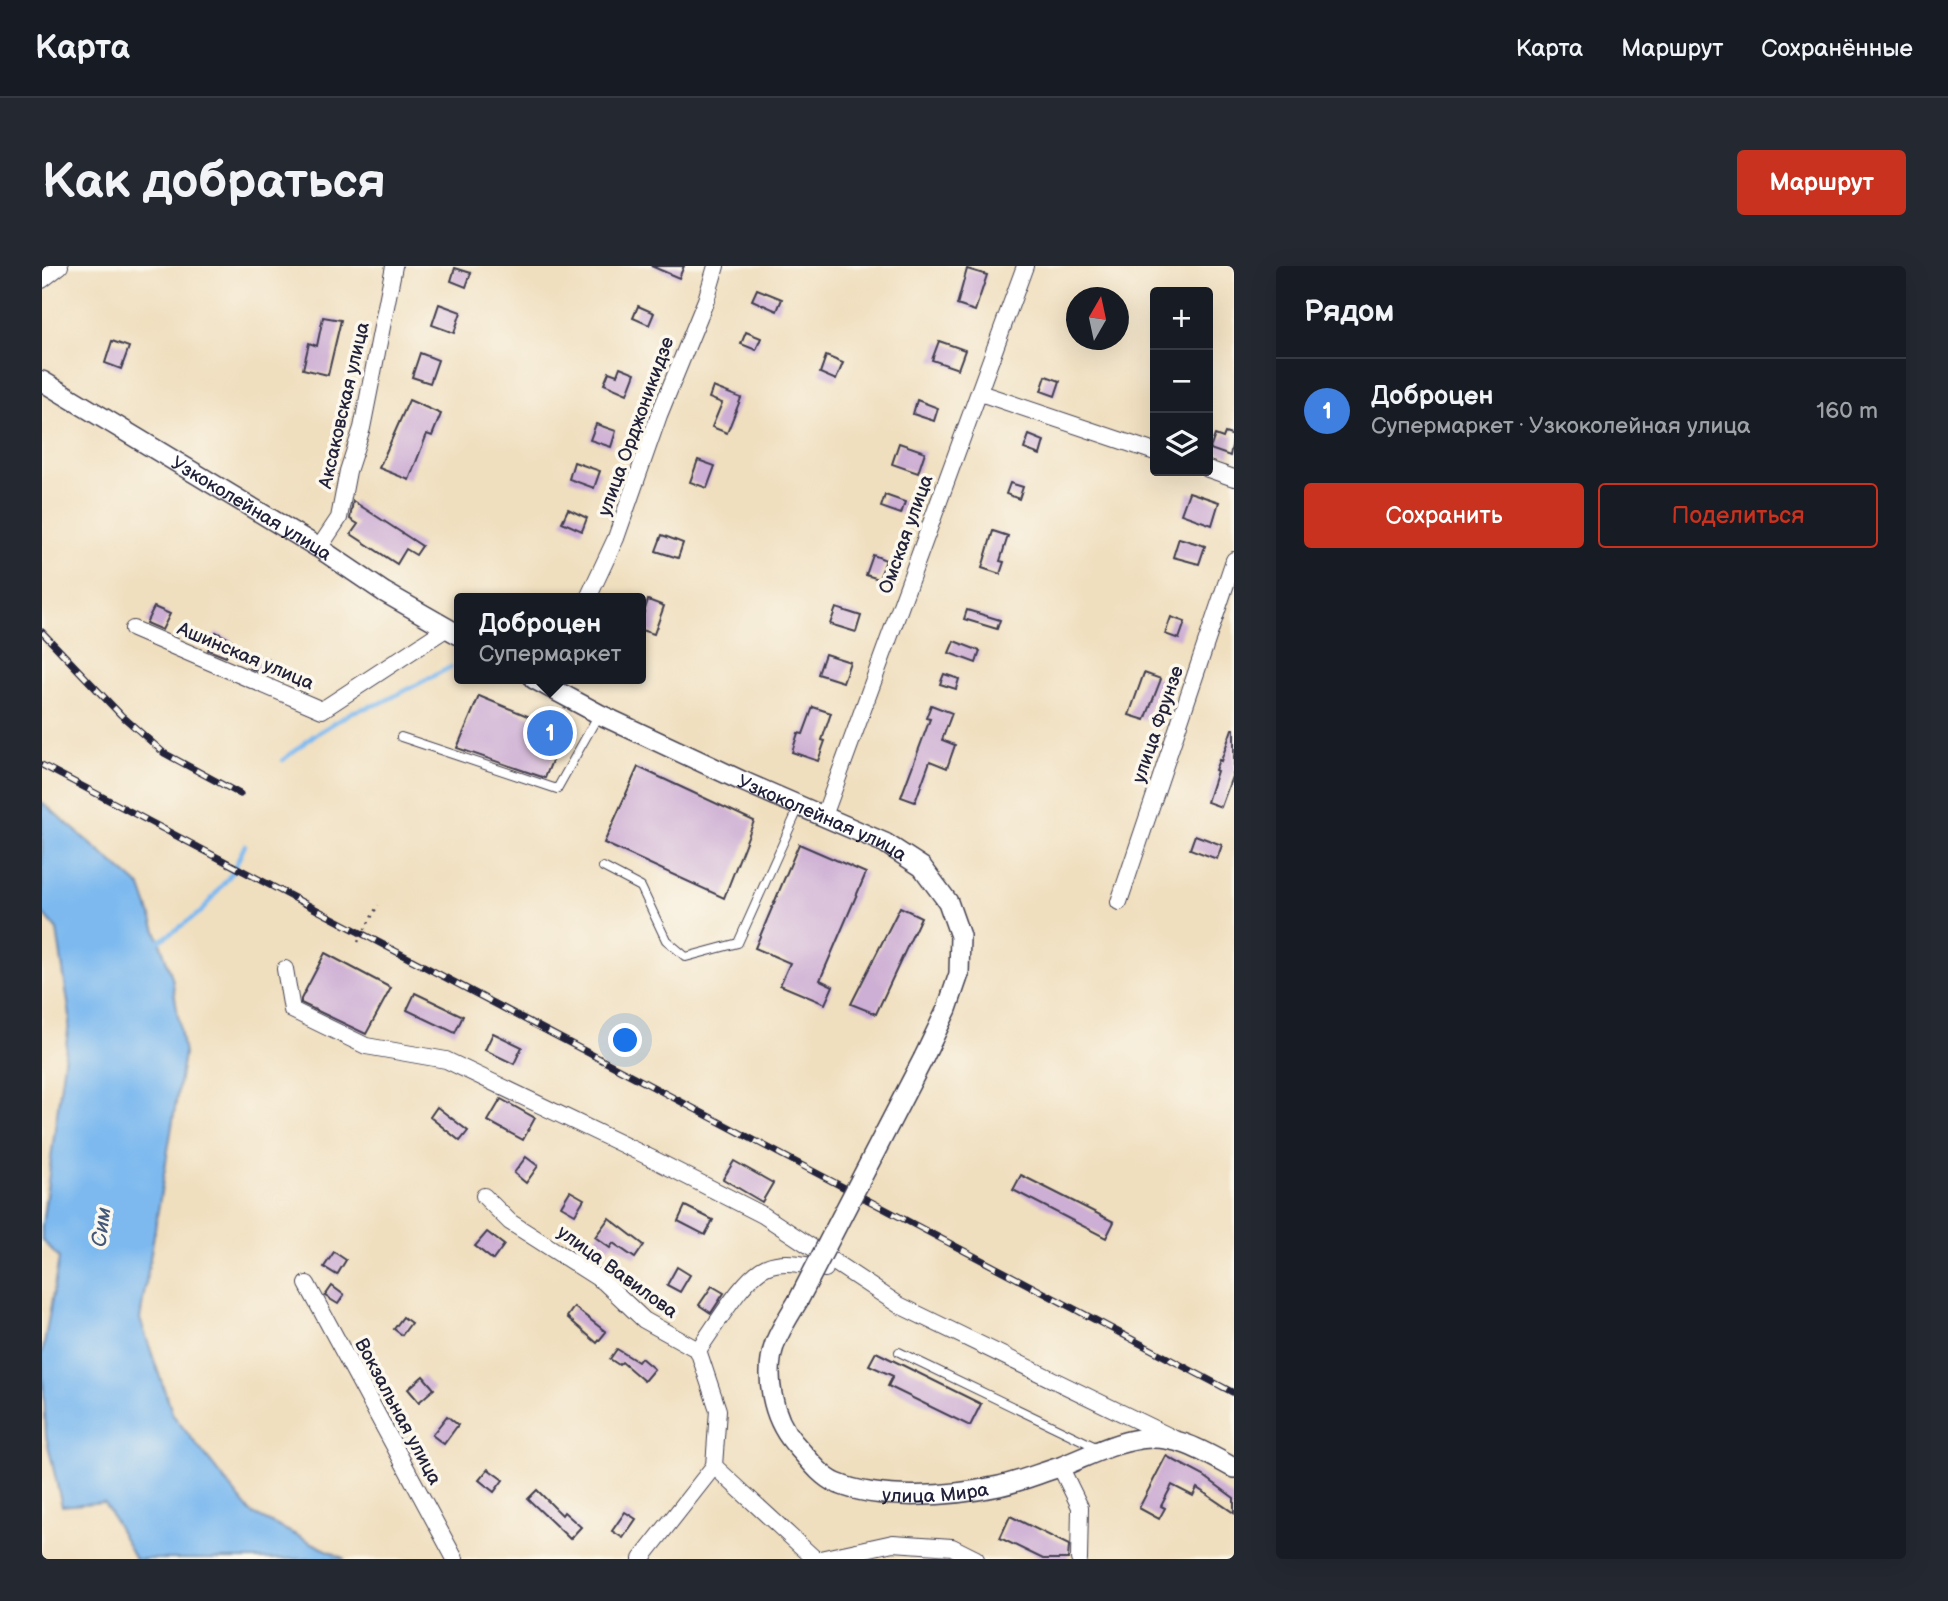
<!DOCTYPE html>
<html lang="ru">
<meta charset="utf-8">
<style>
:root{--surface:#171b24;--page:#242831;--text:#f1f3f6;--muted:#9ea1a6;--line:#363941;--accent:#c8321e}
body{margin:0;font-family:"Balsamiq Sans",sans-serif;background:var(--page);color:var(--text)}
.controls{position:absolute;right:21px;top:21px;display:grid;overflow:hidden;border-radius:7px;box-shadow:0 7px 28px #0002}
.controls button{width:63px;height:63px;display:grid;place-items:center;padding:0;border:0;border-bottom:2px solid var(--line);background:var(--surface);color:var(--text);font:35px sans-serif}
.compass{position:absolute;left:1024px;top:21px;width:63px;height:63px;border-radius:50%;background:var(--surface);box-shadow:0 7px 28px #0002;rotate:9deg}
.you{position:absolute;left:584px;top:775px;width:24px;height:24px;margin:-18px;border:5px solid #fff;border-radius:50%;background:#1a73e8;box-shadow:0 0 0 10px #1a73e833}
.badge{display:grid;place-items:center;width:46px;height:46px;border-radius:50%;background:var(--accent);color:#fff;font-size:23px;font-weight:700}
.pin{position:absolute;translate:-50% -50%;border:4px solid #fff;box-shadow:0 2px 7px #0006}
.popup{position:absolute;left:412px;top:327px;width:192px;height:91px;box-sizing:border-box;display:grid;place-content:center;border-radius:7px;background:var(--surface);filter:drop-shadow(0 2px 5px #0005);font-size:23px;white-space:nowrap;color:var(--muted)}
.popup b{font-size:26px;color:var(--text)}
.popup::after{content:'';position:absolute;left:50%;top:100%;margin-left:-14px;border:14px solid transparent;border-top-color:var(--surface)}
.list{margin:0;padding:0;list-style:none}
h2{display:flex;justify-content:space-between;align-items:center;height:91px;margin:0;padding:0 28px;font-size:30px}
h2 small{font-size:23px;font-weight:400;color:var(--muted)}
.list li{display:grid;grid-template-columns:46px 1fr auto;gap:21px;align-items:center;box-sizing:border-box;height:105px;padding:0 28px;border-top:2px solid var(--line)}
.list b{display:block;font-size:26px;white-space:nowrap}
.list p{margin:0;font-size:23px;white-space:nowrap;color:var(--muted)}
.list em{font-size:23px;font-style:normal;color:var(--muted)}
.actions{display:flex;gap:14px;padding:21px 28px}
.actions a{flex:1;padding:16px 0;border:2px solid var(--accent);border-radius:7px;text-align:center;font-size:24px;color:var(--accent)}
.actions .main{background:var(--accent);color:#fff}
.icon{flex:none;width:38px;height:38px;fill:none;stroke:currentColor;stroke-width:2;stroke-linecap:round;stroke-linejoin:round}
.map{position:relative;flex:none;width:1192px;height:1293px;overflow:hidden;border-radius:7px}
header{display:flex;align-items:center;gap:42px;box-sizing:border-box;height:98px;padding:0 35px;background:var(--surface);border-bottom:2px solid var(--line)}
header strong{font-size:33px}
nav{display:flex;gap:38px;margin-inline-start:auto;font-size:24px}
.intro{display:flex;align-items:center;justify-content:space-between;box-sizing:border-box;height:168px;padding:0 42px}
h1{margin:0;font-size:49px}
.button{padding:18px 32px;border-radius:7px;background:var(--accent);color:#fff;font-size:24px;font-weight:700}
main{display:flex;gap:42px;padding:0 42px}
aside{flex:1;background:var(--surface);border-radius:7px;box-shadow:0 7px 28px #0002}
.map>svg:first-child{display:block}
.water{fill:#7db9ef;stroke:#506e95;stroke-width:2}
.lines{fill:none;stroke-linecap:round;stroke-linejoin:round}
.stream{stroke:#7db9ef;stroke-width:4.5}
.building{fill:#cdaed4}
.service-casing{stroke:#413e4f;stroke-width:10}
.minor-casing{stroke:#413e4f;stroke-width:18}
.tertiary-casing{stroke:#413e4f;stroke-width:22}
.path{stroke:#413e4f;stroke-width:2.5;stroke-dasharray:2 5;stroke-linecap:butt}
.service{stroke:#fff;stroke-width:8}
.minor{stroke:#fff;stroke-width:16}
.tertiary{stroke:#fff;stroke-width:19}
.rail-casing{stroke:#22223b;stroke-width:7}
.rail{stroke:#fbf7ec;stroke-width:4.5;stroke-dasharray:13;stroke-linecap:butt}
.tertiary-bridge-casing{stroke:#413e4f;stroke-width:22;stroke-linecap:butt}
.tertiary-bridge{stroke:#fff;stroke-width:19}
.labels{text-anchor:middle;stroke-width:7;stroke-linejoin:round;paint-order:stroke}
.street-label{font-size:19px;fill:#22223b;stroke:#fbf7ec}
.water-label{font-size:21px;font-style:italic;fill:#42577a;stroke:#fbf7ec}
</style>
<header>
<strong>Карта</strong>
<nav><a>Карта</a><a>Маршрут</a><a>Сохранённые</a></nav>
</header>
<div class="intro"><h1>Как добраться</h1><a class="button">Маршрут</a></div>
<main>
<div class="map">
<svg width="1192" height="1293" viewBox="0 0 1192 1293">
<rect width="100%" height="100%" fill="#fbf7ec"/>
<filter id="ink" filterUnits="userSpaceOnUse"><feTurbulence type="fractalNoise" baseFrequency=".0143" numOctaves="2"/><feDisplacementMap in="SourceGraphic" scale="14" xChannelSelector="R" yChannelSelector="G"/><feConvolveMatrix kernelMatrix="1 2 1 2 8 2 1 2 1" color-interpolation-filters="sRGB"/></filter>
<filter id="wash" filterUnits="userSpaceOnUse"><feTurbulence type="fractalNoise" baseFrequency=".00686" numOctaves="4" result="noise"/><feDisplacementMap in="SourceGraphic" scale="28" xChannelSelector="R" yChannelSelector="G"/><feGaussianBlur stdDeviation="1.57" result="paint"/><feColorMatrix in="noise" values="0 0 0 0 0 0 0 0 0 0 0 0 0 0 0 0 0 1.4 0 .05"/><feComposite in="paint" operator="in"/></filter>
<g filter="url(#wash)">
<rect width="100%" height="100%" fill="#f0dfbf"/>
<!-- water -->
<polygon class="water" points="0,536 99,621 130,711 142,788 98,1053 131,1149 209,1247 303,1293 93,1293 62,1236 20,1240 4,1170 0,1090 17,992 0,974 0,960 28,750 15,664 0,646"/>
<g class="lines">
<!-- stream -->
<g class="stream">
<polyline points="241,494 271,470 310,446 339,437 409,401"/>
<polyline points="114,676 118,675 159,646 190,607 203,579"/>
</g>
</g>
<g id="blocks">
<!-- building -->
<g class="building">
<polygon points="609,0 642,0 637,12"/>
<polygon points="413,2 429,7 424,21 409,15"/>
<polygon points="925,3 945,9 933,45 915,39"/>
<polygon points="715,23 740,33 735,45 710,34"/>
<polygon points="397,38 419,46 412,67 390,59"/>
<polygon points="596,40 612,47 607,59 591,52"/>
<polygon points="281,51 299,54 286,109 261,103 267,77 275,80"/>
<polygon points="704,66 719,72 714,84 699,78"/>
<polygon points="70,75 87,81 79,103 63,97"/>
<polygon points="897,75 923,84 916,103 890,94"/>
<polygon points="378,87 396,94 388,117 370,111"/>
<polygon points="784,90 801,97 794,114 778,107"/>
<polygon points="578,101 593,107 585,128 562,118 567,106 575,109"/>
<polygon points="1004,110 1018,115 1013,130 999,125"/>
<polygon points="671,121 699,132 685,167 670,161 680,137 667,132"/>
<polygon points="367,134 399,148 390,170 385,168 367,214 337,202"/>
<polygon points="875,134 896,142 892,155 871,148"/>
<polygon points="554,158 574,165 569,181 548,174"/>
<polygon points="1183,167 1192,170 1188,190 1168,183 1173,169 1181,172"/>
<polygon points="987,169 1002,175 998,189 982,183"/>
<polygon points="857,177 883,186 876,207 850,198"/>
<polygon points="656,194 673,200 665,222 648,216"/>
<polygon points="532,196 558,205 552,222 527,213"/>
<polygon points="968,217 981,221 977,233 964,228"/>
<polygon points="1147,226 1177,236 1170,259 1139,248"/>
<polygon points="843,229 863,236 859,248 839,241"/>
<polygon points="311,235 380,280 374,289 364,283 355,298 309,268 316,258 308,253"/>
<polygon points="526,243 545,252 540,265 520,256"/>
<polygon points="951,265 966,270 958,295 962,296 958,308 940,302"/>
<polygon points="620,269 641,277 636,292 614,285"/>
<polygon points="1137,272 1163,280 1157,298 1131,291"/>
<polygon points="831,289 844,294 837,313 824,309"/>
<polygon points="606,334 622,340 612,368 599,364 599,355"/>
<polygon points="112,341 128,348 120,364 104,357"/>
<polygon points="794,342 819,350 814,366 788,358"/>
<polygon points="925,344 958,354 955,363 922,353"/>
<polygon points="1129,351 1143,356 1137,373 1123,368"/>
<polygon points="174,366 191,375 184,391 166,384"/>
<polygon points="912,375 938,385 934,397 907,387"/>
<polygon points="783,388 808,396 801,416 776,408"/>
<polygon points="210,390 228,394 225,409 208,402"/>
<polygon points="1102,407 1119,413 1103,454 1087,449"/>
<polygon points="902,408 917,413 914,423 898,418"/>
<polygon points="437,430 522,465 503,512 415,482"/>
<polygon points="889,439 910,447 900,474 913,479 905,502 888,495 873,536 859,531 888,453 884,452"/>
<polygon points="771,441 789,447 780,474 783,475 776,495 750,486 756,467 761,468"/>
<polygon points="1190,463 1192,463 1192,505 1179,541 1165,536 1175,505 1173,504 1177,494 1179,495"/>
<polygon points="596,501 712,555 682,632 562,577"/>
<polygon points="1153,569 1180,579 1175,593 1148,583"/>
<polygon points="757,578 824,607 778,714 791,720 783,738 738,719 748,697 713,682"/>
<polygon points="858,641 879,651 834,748 809,738"/>
<polygon points="283,687 349,722 324,768 259,737 259,733"/>
<polygon points="373,727 421,750 413,767 365,744"/>
<polygon points="451,767 480,781 472,798 443,784"/>
<polygon points="459,833 493,852 481,874 446,855"/>
<polygon points="395,841 426,865 418,875 388,851"/>
<polygon points="484,891 496,900 484,917 472,907"/>
<polygon points="692,895 731,917 720,936 681,913"/>
<polygon points="979,909 1072,956 1064,972 971,924"/>
<polygon points="528,925 542,933 533,948 519,940"/>
<polygon points="643,940 671,954 663,969 636,955"/>
<polygon points="567,952 602,979 593,992 571,977 568,982 553,971"/>
<polygon points="445,966 462,979 451,994 433,980"/>
<polygon points="292,986 304,994 295,1009 282,1001"/>
<polygon points="635,1001 648,1009 638,1026 625,1019"/>
<polygon points="290,1020 302,1029 296,1038 283,1030"/>
<polygon points="670,1020 682,1027 669,1047 657,1039"/>
<polygon points="532,1041 564,1066 555,1077 525,1051"/>
<polygon points="361,1051 369,1057 360,1069 352,1063"/>
<polygon points="575,1083 596,1096 599,1092 612,1103 602,1115 580,1096 577,1099 568,1093"/>
<polygon points="834,1086 939,1138 928,1160 846,1120 851,1110 827,1099"/>
<polygon points="381,1110 392,1123 377,1136 366,1123"/>
<polygon points="405,1150 416,1159 402,1178 390,1169"/>
<polygon points="1124,1190 1162,1210 1192,1232 1192,1247 1155,1222 1151,1230 1130,1219 1119,1240 1123,1242 1117,1253 1097,1242"/>
<polygon points="446,1203 461,1214 452,1226 437,1214"/>
<polygon points="495,1224 520,1249 522,1246 539,1261 528,1273 486,1233"/>
<polygon points="583,1246 594,1253 581,1272 570,1265"/>
<polygon points="968,1250 1027,1279 1026,1293 1001,1293 958,1272"/>
</g>
</g>
</g>
<g filter="url(#ink)">
<use href="#blocks" fill-opacity="0" stroke="#413e4f" stroke-width="2"/>
<g class="lines">
<!-- service casing -->
<g class="service-casing">
<g id="service">
<polyline points="359,471 515,523 557,448"/>
<polyline points="561,601 599,621 624,674 644,691 696,677 758,539"/>
<polyline points="857,1086 1056,1182"/>
</g>
</g>
<!-- minor casing -->
<g class="minor-casing">
<g id="minor">
<polyline points="0,14 18,0"/>
<polyline points="938,127 1113,186"/>
<polyline points="1166,203 1192,212"/>
<polyline points="277,282 297,252 306,205 320,162 352,0"/>
<polyline points="546,332 574,272 617,149 664,34 674,0"/>
<polyline points="91,363 280,444 405,362"/>
<polyline points="782,550 983,0"/>
<polyline points="1077,636 1192,294"/>
<polyline points="243,703 250,744 324,780 404,794 613,894 721,949 857,1039 1129,1171"/>
<polyline points="442,930 468,956 562,1016 602,1054 656,1084"/>
<polyline points="265,1018 413,1293"/>
<path d="M672,1200L676,1144L656,1084C672,1063 701,1011 724,1001C742,993 764,999 783,1003"/>
<polyline points="672,1200 773,1293"/>
<polyline points="1018,1200 1038,1241 1037,1293"/>
<polyline points="599,1293 672,1200"/>
<polyline points="778,1293 851,1277 910,1281 934,1293"/>
</g>
</g>
<!-- tertiary casing -->
<g class="tertiary-casing">
<g id="tertiary">
<path id="s1" d="M0,115L277,282L342,326L417,369"/>
<path id="s2" d="M492,413L557,448L700,515L843,577L880,601L906,636L918,670L917,708L905,743L882,791"/>
<path id="s3" d="M756,1035C748,1048 739,1062 733,1077C722,1109 730,1151 752,1177C764,1190 778,1210 794,1217C840,1236 910,1230 957,1220C977,1216 998,1207 1018,1201C1044,1191 1070,1177 1098,1173C1133,1167 1162,1186 1192,1202"/>
</g>
</g>
<!-- path -->
<polyline class="path" points="316,676 336,639"/>
<!-- service -->
<use href="#service" class="service"/>
<!-- minor -->
<use href="#minor" class="minor"/>
<!-- tertiary -->
<use href="#tertiary" class="tertiary"/>
<!-- rail casing -->
<g class="rail-casing">
<g id="rail">
<polyline points="0,366 79,449 122,487 198,528"/>
<polyline points="0,499 1192,1127"/>
</g>
</g>
<!-- rail -->
<use href="#rail" class="rail"/>
<!-- tertiary-bridge casing -->
<g class="tertiary-bridge-casing">
<polyline id="tertiary-bridge" points="756,1035 882,791"/>
</g>
<!-- tertiary-bridge -->
<use href="#tertiary-bridge" class="tertiary-bridge"/>
</g>
</g>
<g class="labels">
<!-- street labels -->
<g class="street-label">
<text transform="translate(301 139) rotate(-77)" y="7">Аксаковская улица</text>
<text transform="translate(593 160) rotate(-70)" y="7">улица Орджоникидзе</text>
<text dy="7" stroke="none"><textPath href="#s1" startOffset="245">Узкоколейная улица</textPath></text>
<text transform="translate(863 268) rotate(-70)" y="7">Омская улица</text>
<text transform="translate(204 389) rotate(23)" y="7">Ашинская улица</text>
<text transform="translate(1115 458) rotate(-71)" y="7">улица Фрунзе</text>
<text dy="7" stroke="none"><textPath href="#s2" startOffset="320">Узкоколейная улица</textPath></text>
<text transform="translate(576 1005) rotate(36)" y="7">улица Вавилова</text>
<text transform="translate(357 1145) rotate(62)" y="7">Вокзальная улица</text>
<text dy="7" stroke="none"><textPath href="#s3" startOffset="313">улица Мира</textPath></text>
</g>
<!-- water labels -->
<g class="water-label">
<text transform="translate(59 961) rotate(-82)" y="7">Сим</text>
</g>
</g>
</svg>
<div class="controls">
<button>+</button>
<button>−</button>
<button><svg class="icon" aria-label="layers" viewBox="0 0 24 24"><path d="M12 4l9 5-9 5-9-5zM3 14l9 5 9-5"/></svg></button>
</div>
<svg class="compass" viewBox="-18 -18 36 36"><path d="M0-13l5 13h-10z" fill="#e53935"/><path d="M0 13l5-13h-10z" fill="#9ea1a6"/></svg>
<div class="you"></div>
<div class="pin badge" style="left:508px;top:467px;background:#3f7fe0">1</div>
<div class="popup"><b>Доброцен</b>Супермаркет</div>
</div>
<aside>
<h2>Рядом<small></small></h2>
<ul class="list">
<li><span class="badge" style="background:#3f7fe0">1</span><div><b>Доброцен</b><p>Супермаркет · Узкоколейная улица</p></div><em>160 m</em></li>
</ul>
<div class="actions"><a class="main">Сохранить</a><a>Поделиться</a></div>
</aside>
</main>
